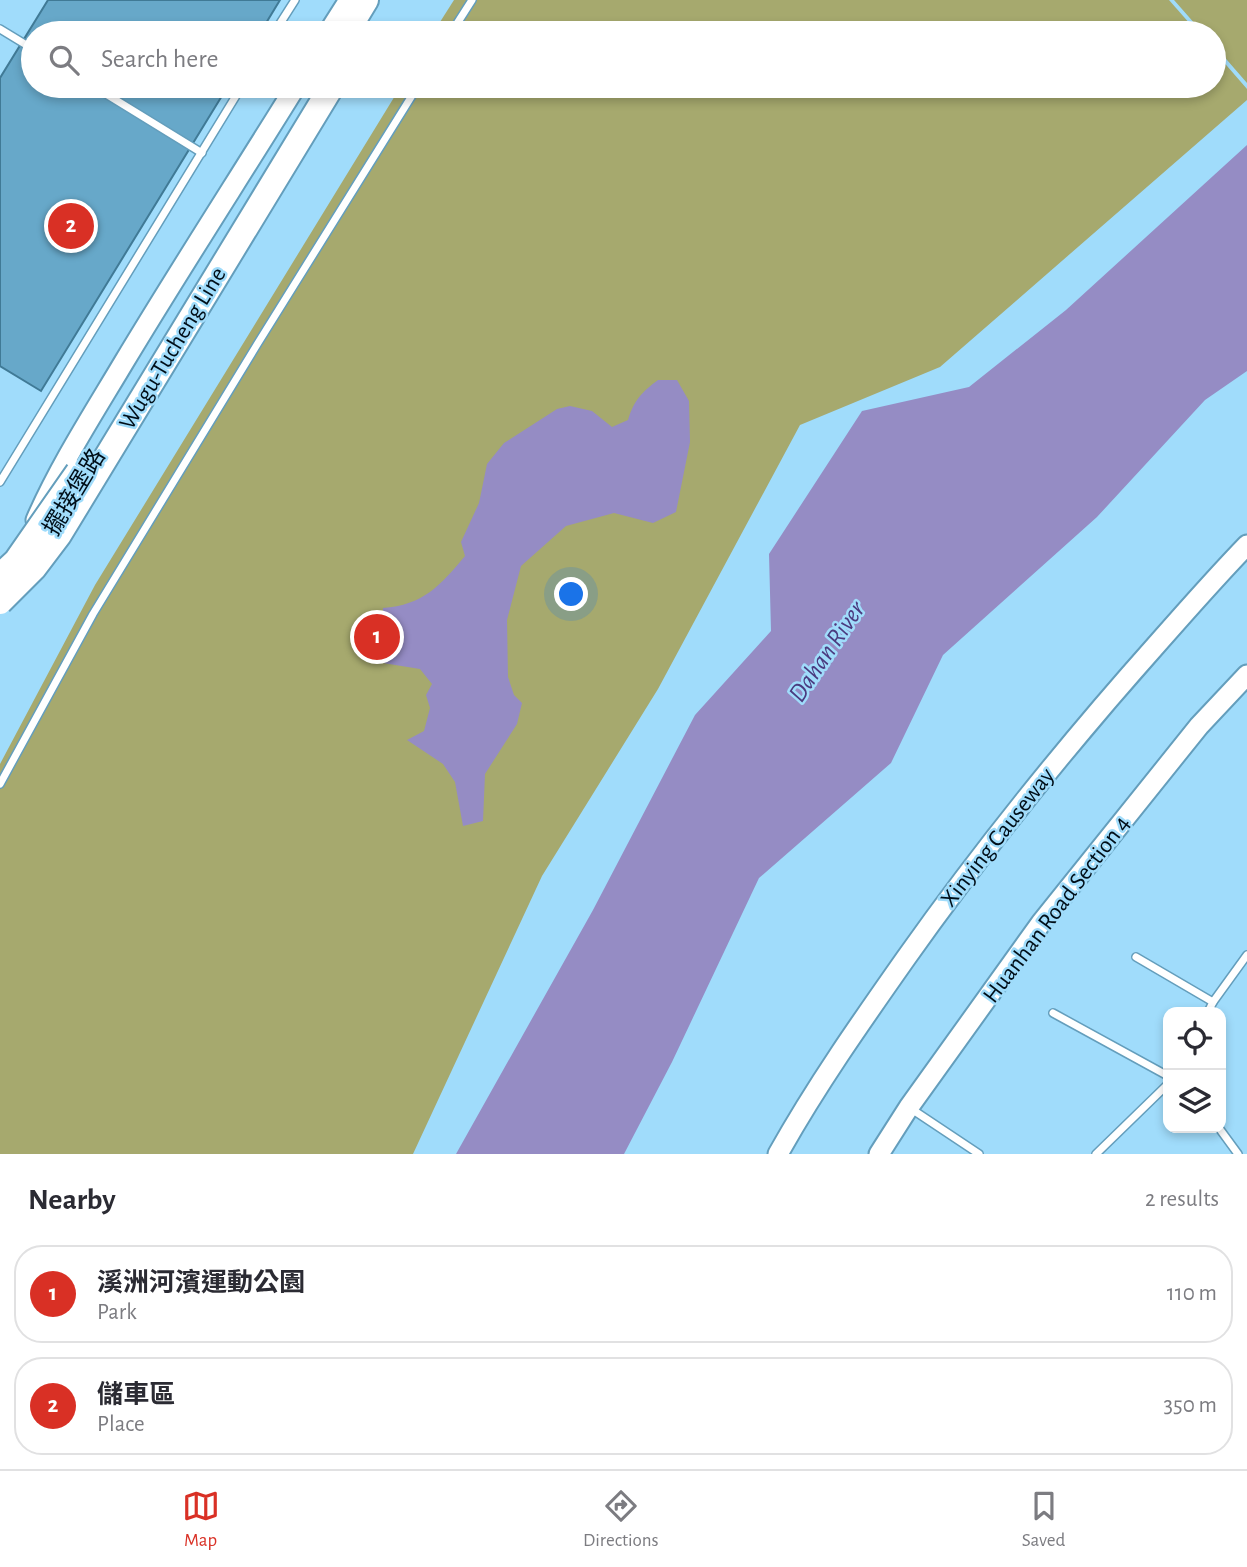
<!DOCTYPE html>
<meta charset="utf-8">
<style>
:root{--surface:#fff;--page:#f2f2f3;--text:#2b2b33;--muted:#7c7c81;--line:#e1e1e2;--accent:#d93025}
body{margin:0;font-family:"Alegreya Sans","Noto Sans TC",sans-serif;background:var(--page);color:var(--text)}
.controls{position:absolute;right:21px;bottom:21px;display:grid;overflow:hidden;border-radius:14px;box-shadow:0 4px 10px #0003}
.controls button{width:63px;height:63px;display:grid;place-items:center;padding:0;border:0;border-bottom:2px solid var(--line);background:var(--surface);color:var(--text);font:35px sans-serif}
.you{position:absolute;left:572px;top:595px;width:24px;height:24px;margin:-18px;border:5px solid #fff;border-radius:50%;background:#1a73e8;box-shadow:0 0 0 10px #1a73e833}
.badge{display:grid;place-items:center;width:46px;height:46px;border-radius:50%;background:var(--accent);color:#fff;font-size:23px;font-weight:700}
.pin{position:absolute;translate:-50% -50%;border:4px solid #fff;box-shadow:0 2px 7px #0006}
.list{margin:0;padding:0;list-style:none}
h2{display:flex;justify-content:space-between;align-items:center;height:91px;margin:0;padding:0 28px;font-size:30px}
h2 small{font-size:23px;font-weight:400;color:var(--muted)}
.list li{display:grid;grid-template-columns:46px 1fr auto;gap:21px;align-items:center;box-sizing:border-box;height:98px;margin:0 14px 14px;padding:0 14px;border:2px solid var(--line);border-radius:28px}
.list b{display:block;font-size:26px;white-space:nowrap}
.list p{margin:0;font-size:23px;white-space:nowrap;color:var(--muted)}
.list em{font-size:23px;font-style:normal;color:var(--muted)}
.icon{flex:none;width:38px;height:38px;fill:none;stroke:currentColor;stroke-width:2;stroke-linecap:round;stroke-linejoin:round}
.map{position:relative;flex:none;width:1247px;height:1154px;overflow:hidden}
.search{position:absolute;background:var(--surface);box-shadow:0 4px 10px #0003;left:21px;right:21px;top:21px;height:77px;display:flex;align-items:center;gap:18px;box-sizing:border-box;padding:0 24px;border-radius:38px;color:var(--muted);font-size:26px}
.sheet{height:315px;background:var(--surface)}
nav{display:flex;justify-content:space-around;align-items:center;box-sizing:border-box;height:98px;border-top:2px solid var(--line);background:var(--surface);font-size:19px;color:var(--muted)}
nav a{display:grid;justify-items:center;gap:4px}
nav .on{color:var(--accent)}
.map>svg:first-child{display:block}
.green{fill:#a6a96e}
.water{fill:#958cc4}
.building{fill:#67a8c9;stroke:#407a96;stroke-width:2}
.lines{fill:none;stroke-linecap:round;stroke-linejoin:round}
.lane-casing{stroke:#649ebc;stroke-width:10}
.secondary-casing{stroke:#649ebc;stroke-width:23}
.highway-casing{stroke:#649ebc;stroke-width:28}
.lane{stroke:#fff;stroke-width:7}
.secondary{stroke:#fff;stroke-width:19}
.highway{stroke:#fff;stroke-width:24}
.highway-bridge-casing{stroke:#649ebc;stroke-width:28;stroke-linecap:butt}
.highway-bridge{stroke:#fff;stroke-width:24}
.labels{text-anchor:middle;stroke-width:5;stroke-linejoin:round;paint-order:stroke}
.street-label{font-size:24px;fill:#000e18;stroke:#a0dcfb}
.water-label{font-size:26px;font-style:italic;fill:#4b3b7f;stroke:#a0dcfb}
</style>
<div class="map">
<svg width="1247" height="1154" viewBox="0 0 1247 1154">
<rect width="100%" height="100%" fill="#a0dcfb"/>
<!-- green -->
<g class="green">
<polygon points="454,0 1169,0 1198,33 433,33"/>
<polygon points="1174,0 1247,0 1247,83 1214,45 1214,33 1203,33"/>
<polygon points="1214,51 1247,89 1247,100 940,367 800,425 658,689 542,876 413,1154 0,1154 0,764 95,585 401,86 1214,86"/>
</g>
<!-- water -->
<g class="water">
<polygon points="1247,145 1247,371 1205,400 1097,517 943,655 891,763 759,878 672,1062 624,1154 456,1154 593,910 695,715 771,631 769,554 862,411 969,387 1066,310"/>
<path d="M658,380H677L689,401L690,442L676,512L653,523L614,513L566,526L521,566L507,620L508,677L514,695L522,703L517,724L485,774L483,821L463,826L455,782L443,764L407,740L424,731L430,708L426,695L432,684L420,669L383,663V608C423,605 440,586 465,556L461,542L479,503L487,464L504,443L557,409L570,406L592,411L612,427L628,420C634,400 642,392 658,380Z"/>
</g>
<!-- building -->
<polygon class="building" points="48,0 280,0 260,33 33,33 33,86 228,86 41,391 0,366 0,78"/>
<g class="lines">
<!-- lane casing -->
<g class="lane-casing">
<g id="lane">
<polyline points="0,29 33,49"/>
<polyline points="274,33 295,0"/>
<polyline points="451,33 472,0"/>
<polyline points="93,86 202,153"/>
<polyline points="0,482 242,86"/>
<polyline points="0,784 93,614 258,343 418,86"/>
<polyline points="1136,957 1213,1002"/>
<polyline points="1208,1012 1213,1002 1247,955"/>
<polyline points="1053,1013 1168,1076"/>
<polyline points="910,1108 979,1154"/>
<polyline points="1219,1128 1238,1154"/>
<polyline points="1096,1154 1168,1084"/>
</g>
</g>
<!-- secondary casing -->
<g class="secondary-casing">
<g id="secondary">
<polyline points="328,33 349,0"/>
<path d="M36,520C60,465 93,414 124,362C180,269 239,178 296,86"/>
<path d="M778,1154C816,1086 861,1022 906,958C984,848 1068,744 1158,643C1187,610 1216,577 1247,545"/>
<polyline points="879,1154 909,1107 1041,923 1199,726 1247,675"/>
</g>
</g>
<!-- highway casing -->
<g class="highway-casing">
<polyline id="highway" points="346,33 366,0"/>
</g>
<!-- lane -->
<use href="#lane" class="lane"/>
<!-- secondary -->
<use href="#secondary" class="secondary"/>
<!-- highway -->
<use href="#highway" class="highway"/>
<!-- highway-bridge casing -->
<g class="highway-bridge-casing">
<g id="highway-bridge">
<polyline points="0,576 16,561 78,472"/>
<polyline points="0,602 34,568 59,535 332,86"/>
</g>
</g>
<!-- highway-bridge -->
<use href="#highway-bridge" class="highway-bridge"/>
</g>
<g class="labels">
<!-- street labels -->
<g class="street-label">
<text transform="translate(172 348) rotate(-59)" y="8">Wugu-Tucheng Line</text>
<text transform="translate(74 492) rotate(-59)" y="8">擺接堡路</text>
<text transform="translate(997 837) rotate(-52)" y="8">Xinying Causeway</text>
<text transform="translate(1056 909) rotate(-53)" y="8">Huanhan Road Section 4</text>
</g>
<!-- water labels -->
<g class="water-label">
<text transform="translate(826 651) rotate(-56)" y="9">Dahan River</text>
</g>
</g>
</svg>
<div class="controls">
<button><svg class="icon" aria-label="locate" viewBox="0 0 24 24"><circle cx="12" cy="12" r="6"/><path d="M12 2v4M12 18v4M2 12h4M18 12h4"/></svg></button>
<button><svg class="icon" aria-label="layers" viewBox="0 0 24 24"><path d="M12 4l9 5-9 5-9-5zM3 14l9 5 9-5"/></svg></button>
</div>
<div class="you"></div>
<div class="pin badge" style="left:377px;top:637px">1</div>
<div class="pin badge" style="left:71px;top:226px">2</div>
<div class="search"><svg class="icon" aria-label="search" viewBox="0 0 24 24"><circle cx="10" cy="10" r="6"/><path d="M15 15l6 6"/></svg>Search here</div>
</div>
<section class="sheet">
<h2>Nearby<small>2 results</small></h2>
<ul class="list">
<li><span class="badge">1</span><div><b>溪洲河濱運動公園</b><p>Park</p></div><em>110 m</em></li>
<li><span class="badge">2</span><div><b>儲車區</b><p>Place</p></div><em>350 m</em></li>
</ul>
</section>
<nav>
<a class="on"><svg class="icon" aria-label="map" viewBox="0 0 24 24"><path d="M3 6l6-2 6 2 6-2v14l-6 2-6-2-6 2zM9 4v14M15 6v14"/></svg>Map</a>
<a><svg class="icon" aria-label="directions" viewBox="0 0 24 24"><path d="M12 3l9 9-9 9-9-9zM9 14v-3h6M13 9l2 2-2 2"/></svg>Directions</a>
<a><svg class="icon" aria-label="saved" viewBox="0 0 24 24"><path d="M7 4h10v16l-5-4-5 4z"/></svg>Saved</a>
</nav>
